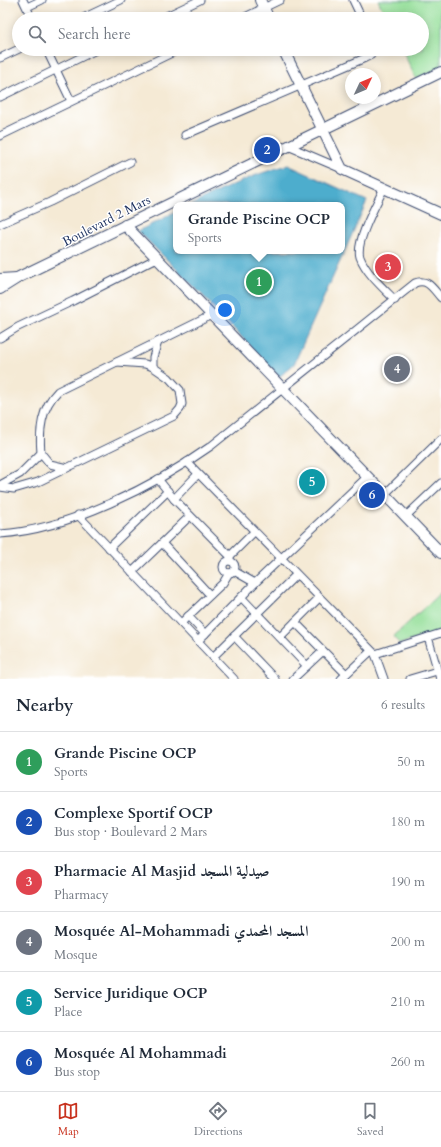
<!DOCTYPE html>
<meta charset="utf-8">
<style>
:root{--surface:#fff;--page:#f6f6f7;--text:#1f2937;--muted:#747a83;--line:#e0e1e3;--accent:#c8321e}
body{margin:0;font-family:Cardo,Amiri,serif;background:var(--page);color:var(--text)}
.compass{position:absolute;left:345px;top:68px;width:36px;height:36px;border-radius:50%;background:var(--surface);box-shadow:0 2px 10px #0003;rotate:46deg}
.you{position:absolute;left:225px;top:310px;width:14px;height:14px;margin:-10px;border:3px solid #fff;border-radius:50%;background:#1a73e8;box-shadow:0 0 0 6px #1a73e833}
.badge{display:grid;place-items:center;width:26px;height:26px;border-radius:50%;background:var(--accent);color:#fff;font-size:13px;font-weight:700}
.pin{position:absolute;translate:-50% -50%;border:2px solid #fff;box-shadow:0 1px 4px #0006}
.popup{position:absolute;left:173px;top:202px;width:172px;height:52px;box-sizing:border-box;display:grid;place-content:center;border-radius:8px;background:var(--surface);filter:drop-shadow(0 1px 3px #0005);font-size:13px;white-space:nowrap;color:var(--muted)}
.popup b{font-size:15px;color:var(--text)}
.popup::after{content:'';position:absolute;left:50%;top:100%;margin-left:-8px;border:8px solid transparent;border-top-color:var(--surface)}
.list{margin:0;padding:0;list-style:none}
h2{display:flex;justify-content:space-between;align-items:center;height:52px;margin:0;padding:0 16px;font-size:17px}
h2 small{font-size:13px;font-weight:400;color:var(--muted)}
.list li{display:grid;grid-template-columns:26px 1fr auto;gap:12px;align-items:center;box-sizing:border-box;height:60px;padding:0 16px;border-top:1px solid var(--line)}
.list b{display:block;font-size:15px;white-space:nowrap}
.list p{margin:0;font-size:13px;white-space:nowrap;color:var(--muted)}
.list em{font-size:13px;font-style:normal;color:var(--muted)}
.icon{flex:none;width:22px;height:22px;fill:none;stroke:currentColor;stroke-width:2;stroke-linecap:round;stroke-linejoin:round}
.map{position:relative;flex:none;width:441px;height:679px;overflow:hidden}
.search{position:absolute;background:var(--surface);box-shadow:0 2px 10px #0003;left:12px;right:12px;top:12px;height:44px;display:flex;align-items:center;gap:10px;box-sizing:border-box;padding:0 14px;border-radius:22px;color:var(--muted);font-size:15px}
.sheet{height:412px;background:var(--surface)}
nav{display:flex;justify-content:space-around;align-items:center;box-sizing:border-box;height:56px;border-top:1px solid var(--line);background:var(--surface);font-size:11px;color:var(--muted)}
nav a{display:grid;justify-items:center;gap:2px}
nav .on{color:var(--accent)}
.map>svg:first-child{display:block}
.green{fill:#95df9a;stroke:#58877c}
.water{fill:#4eadcd;stroke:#346e96}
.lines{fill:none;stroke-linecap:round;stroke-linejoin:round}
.street-casing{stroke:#3c4b70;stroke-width:9}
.secondary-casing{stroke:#3c4b70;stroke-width:12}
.street{stroke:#fff;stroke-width:7}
.secondary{stroke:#fff;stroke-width:10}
.labels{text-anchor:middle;stroke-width:3;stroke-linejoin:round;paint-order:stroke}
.street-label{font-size:13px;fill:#1b2f5e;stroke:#fff}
</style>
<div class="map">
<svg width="441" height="679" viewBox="0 0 441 679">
<rect width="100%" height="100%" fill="#fff"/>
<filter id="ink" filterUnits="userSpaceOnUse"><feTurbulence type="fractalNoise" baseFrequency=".025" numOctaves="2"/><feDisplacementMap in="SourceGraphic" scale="8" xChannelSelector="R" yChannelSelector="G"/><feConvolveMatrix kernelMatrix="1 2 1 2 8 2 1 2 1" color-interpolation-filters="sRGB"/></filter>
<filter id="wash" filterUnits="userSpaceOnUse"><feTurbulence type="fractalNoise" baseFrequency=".012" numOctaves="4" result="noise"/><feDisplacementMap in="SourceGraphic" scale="16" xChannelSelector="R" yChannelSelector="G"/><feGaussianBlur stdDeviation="0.9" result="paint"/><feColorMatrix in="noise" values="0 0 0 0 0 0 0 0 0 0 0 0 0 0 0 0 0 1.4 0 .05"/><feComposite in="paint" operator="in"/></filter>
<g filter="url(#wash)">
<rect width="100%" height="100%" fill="#f5ead5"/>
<!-- green -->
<g class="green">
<polygon points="378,0 441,0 441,67 416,79 402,49 422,49 422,19 387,19"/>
<polygon points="441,592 441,631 400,644 393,637"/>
</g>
<!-- water -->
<path class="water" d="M288,165L367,201L294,364L279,377L202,295L138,231L176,212V251H342V205H191C223,189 253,174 288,165Z"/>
</g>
<g filter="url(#ink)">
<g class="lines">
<!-- street casing -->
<g class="street-casing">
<g id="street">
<polyline points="23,0 32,19"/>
<polyline points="353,0 362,19"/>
<polyline points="27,7 42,0"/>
<polyline points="81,19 121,0"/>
<polyline points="160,19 200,0"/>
<polyline points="241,19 280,0"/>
<polyline points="46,49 71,101"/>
<polyline points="0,58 19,49"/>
<polyline points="0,97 98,49"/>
<polyline points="185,135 365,58 371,55 375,49"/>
<polyline points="0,136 180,49"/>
<polyline points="288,146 342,169"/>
<path d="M384,188C377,203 355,242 360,257C366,273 383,288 395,300"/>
<polyline points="0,224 50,202 130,162"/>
<polyline points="0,338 18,327 73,301 157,258"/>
<polyline points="117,362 145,364 153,367"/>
<polyline points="41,453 50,464 67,468"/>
<polyline points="187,462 375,654 384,679"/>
<polyline points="158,479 174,499 230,556 230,561"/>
<path d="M0,485L20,474L41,453C39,430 41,408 58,391L212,315"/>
<polyline points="0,487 14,489 38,482 174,416 180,409 182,404 180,390 169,378 153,367 153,357 158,342"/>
<polyline points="384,495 441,439"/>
<polyline points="174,499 198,474"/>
<polyline points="78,515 234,679"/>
<polyline points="405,517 441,483"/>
<path d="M0,534C68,530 156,485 211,446L415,283C428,278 433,289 441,298"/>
<polyline points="162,543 210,595"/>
<polyline points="109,548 168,491"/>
<polyline points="230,556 254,532"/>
<circle cx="229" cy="567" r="6"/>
<polyline points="234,571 255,583"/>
<polyline points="132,572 190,516"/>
<polyline points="241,597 307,666"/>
<polyline points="188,616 205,634"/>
<polyline points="295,622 346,674"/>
<polyline points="181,623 223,583 229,573"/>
<polyline points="234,636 275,679"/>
<polyline points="280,637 319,598"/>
<polyline points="428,637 440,679"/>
<polyline points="198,641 255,583 367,477"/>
<polyline points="375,654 441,633"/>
<polyline points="213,657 296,575"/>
<polyline points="293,679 322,652"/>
<polyline points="341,679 371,651"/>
<polyline points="410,679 437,671"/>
</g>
</g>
<!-- secondary casing -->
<g class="secondary-casing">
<g id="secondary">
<polyline points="260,0 269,19"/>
<polyline points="283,49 342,169 441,214"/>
<polyline points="125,225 441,553"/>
<polyline points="0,279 17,278"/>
<polyline points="0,289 19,277 441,72"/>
</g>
</g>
<!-- street -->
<use href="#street" class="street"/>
<!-- secondary -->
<use href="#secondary" class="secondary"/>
</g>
</g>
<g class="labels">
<!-- street labels -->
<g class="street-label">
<text transform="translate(106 220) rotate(-27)" y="5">Boulevard 2 Mars</text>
</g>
</g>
</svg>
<svg class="compass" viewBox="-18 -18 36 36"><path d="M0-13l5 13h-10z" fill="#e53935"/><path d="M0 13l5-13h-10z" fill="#747a83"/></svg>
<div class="you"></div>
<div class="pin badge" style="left:259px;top:282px;background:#2e9e5b">1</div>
<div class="popup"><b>Grande Piscine OCP</b>Sports</div>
<div class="pin badge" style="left:267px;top:150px;background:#1a4fb4">2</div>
<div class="pin badge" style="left:388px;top:267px;background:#e0444e">3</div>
<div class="pin badge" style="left:397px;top:369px;background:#6b7280">4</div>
<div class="pin badge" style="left:312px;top:482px;background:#0f9aa8">5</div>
<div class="pin badge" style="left:372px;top:495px;background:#1a4fb4">6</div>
<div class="search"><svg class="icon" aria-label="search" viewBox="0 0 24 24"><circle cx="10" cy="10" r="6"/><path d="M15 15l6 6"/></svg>Search here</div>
</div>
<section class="sheet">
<h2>Nearby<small>6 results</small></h2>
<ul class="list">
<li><span class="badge" style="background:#2e9e5b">1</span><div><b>Grande Piscine OCP</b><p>Sports</p></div><em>50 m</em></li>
<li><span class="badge" style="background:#1a4fb4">2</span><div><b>Complexe Sportif OCP</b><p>Bus stop · Boulevard 2 Mars</p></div><em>180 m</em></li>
<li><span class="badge" style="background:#e0444e">3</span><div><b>Pharmacie Al Masjid صيدلية المسجد</b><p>Pharmacy</p></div><em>190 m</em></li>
<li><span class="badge" style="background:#6b7280">4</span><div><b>Mosquée Al-Mohammadi المسجد المحمدي</b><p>Mosque</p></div><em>200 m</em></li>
<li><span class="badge" style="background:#0f9aa8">5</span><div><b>Service Juridique OCP</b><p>Place</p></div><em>210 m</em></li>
<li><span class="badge" style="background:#1a4fb4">6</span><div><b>Mosquée Al Mohammadi</b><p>Bus stop</p></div><em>260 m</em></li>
</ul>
</section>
<nav>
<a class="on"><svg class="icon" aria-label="map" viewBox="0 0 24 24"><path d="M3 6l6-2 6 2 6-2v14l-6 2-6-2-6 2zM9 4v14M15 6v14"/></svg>Map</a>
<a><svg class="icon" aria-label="directions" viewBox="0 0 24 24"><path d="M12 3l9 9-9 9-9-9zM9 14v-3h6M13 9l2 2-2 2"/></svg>Directions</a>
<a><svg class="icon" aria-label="saved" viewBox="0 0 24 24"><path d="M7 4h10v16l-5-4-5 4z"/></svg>Saved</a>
</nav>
